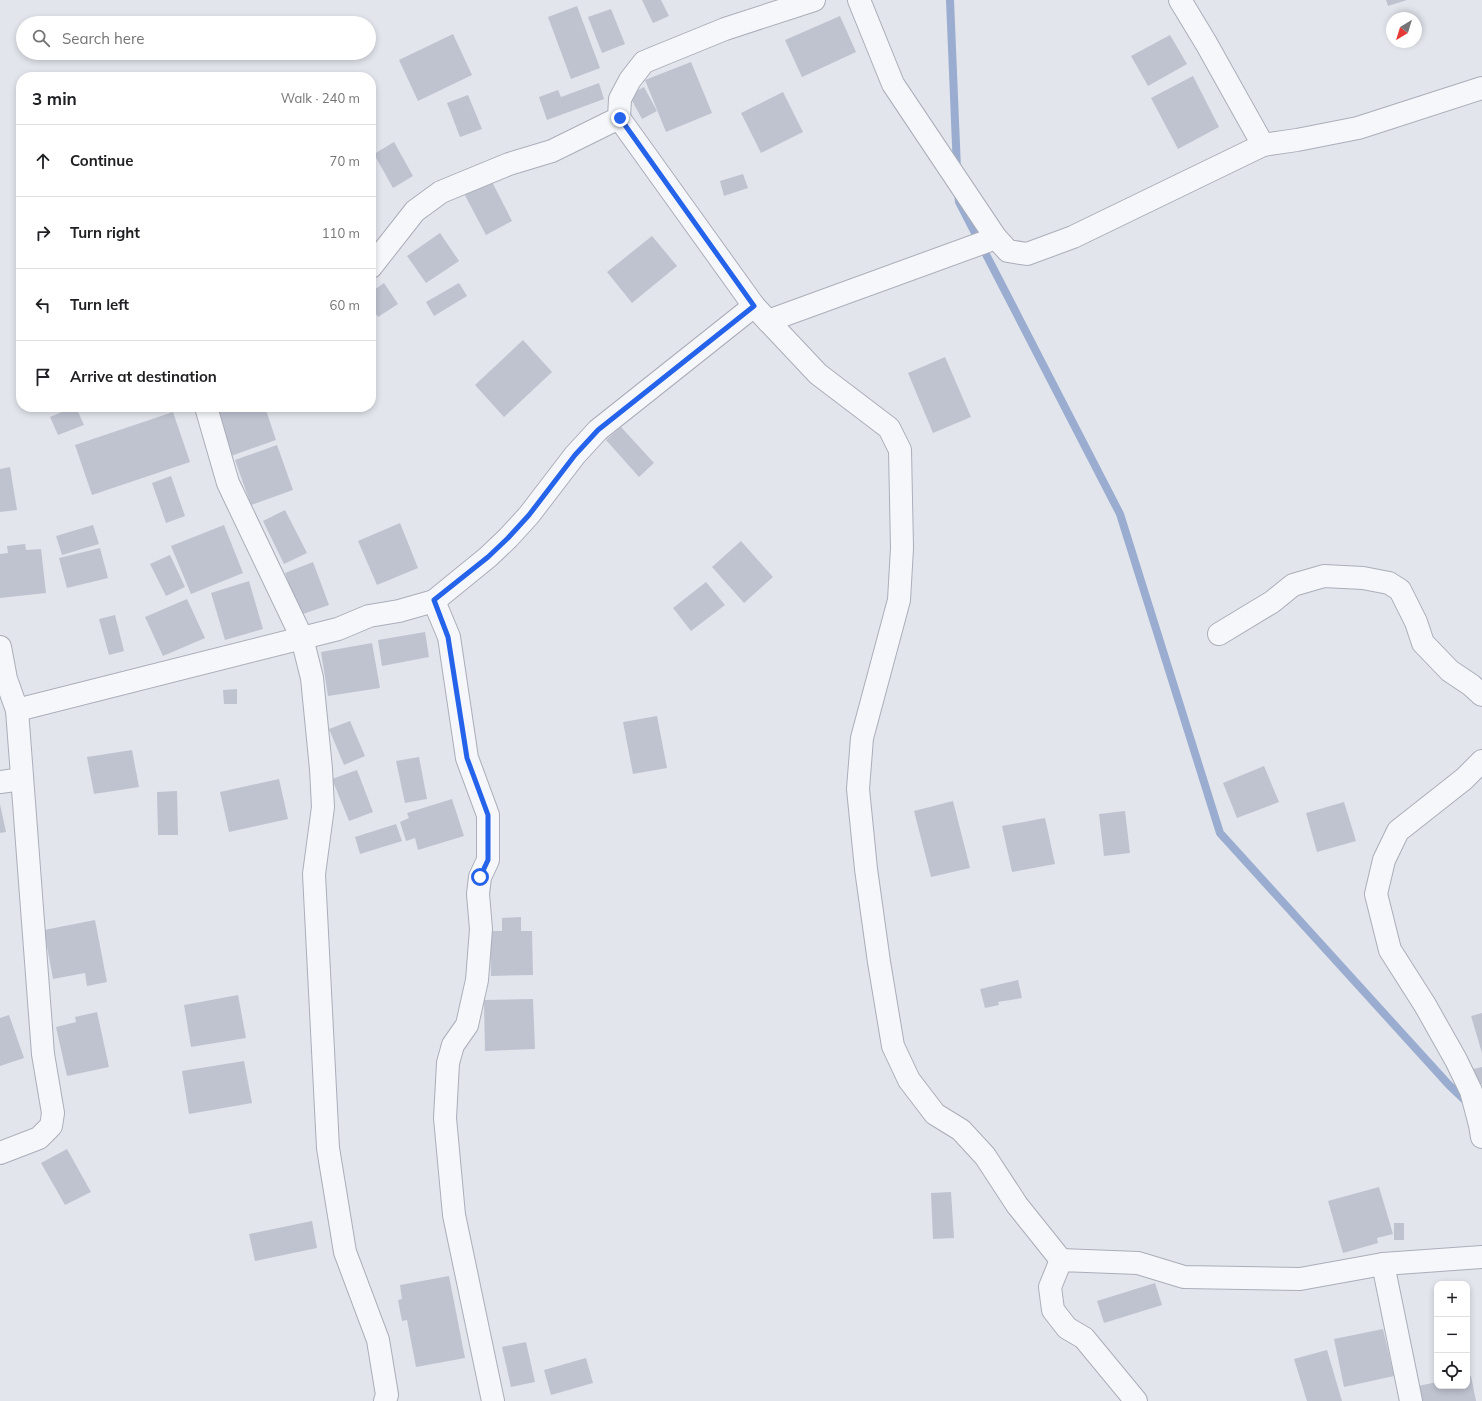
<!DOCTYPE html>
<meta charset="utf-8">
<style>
:root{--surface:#fff;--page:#f2f2f2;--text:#202124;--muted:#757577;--line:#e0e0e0}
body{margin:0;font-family:Mulish,sans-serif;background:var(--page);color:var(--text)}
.controls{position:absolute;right:12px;bottom:12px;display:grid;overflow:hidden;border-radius:8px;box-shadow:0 2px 6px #0003}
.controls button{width:36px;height:36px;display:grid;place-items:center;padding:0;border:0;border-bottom:1px solid var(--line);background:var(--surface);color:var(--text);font:20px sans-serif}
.compass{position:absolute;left:1386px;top:12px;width:36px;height:36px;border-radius:50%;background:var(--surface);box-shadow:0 2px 6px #0003;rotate:218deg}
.stop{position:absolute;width:12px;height:12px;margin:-9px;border:3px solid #2563eb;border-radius:50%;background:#fff}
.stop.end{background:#2563eb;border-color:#fff;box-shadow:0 1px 4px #0008}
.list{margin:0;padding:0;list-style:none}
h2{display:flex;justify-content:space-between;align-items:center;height:52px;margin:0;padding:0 16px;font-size:17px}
h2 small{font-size:13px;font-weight:400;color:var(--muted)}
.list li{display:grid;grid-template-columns:26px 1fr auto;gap:12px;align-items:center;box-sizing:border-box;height:72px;padding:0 16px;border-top:1px solid var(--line)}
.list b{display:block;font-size:15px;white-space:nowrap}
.list em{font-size:13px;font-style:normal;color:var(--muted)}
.icon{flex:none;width:22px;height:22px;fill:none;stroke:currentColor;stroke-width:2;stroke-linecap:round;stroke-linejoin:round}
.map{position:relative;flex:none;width:1482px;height:1401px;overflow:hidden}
.search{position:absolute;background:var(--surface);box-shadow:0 2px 6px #0003;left:16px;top:16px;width:360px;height:44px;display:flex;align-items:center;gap:10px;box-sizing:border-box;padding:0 14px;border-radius:22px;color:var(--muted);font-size:15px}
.panel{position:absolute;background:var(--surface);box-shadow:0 2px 6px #0003;left:16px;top:72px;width:360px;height:340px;border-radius:16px}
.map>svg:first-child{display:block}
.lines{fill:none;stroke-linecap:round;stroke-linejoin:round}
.stream{stroke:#9aadd0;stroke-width:8}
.building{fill:#bfc3d0}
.street-casing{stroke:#aaaeba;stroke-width:24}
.street{stroke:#f6f7fa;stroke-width:22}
.route{stroke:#2563eb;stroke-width:5}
</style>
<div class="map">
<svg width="1482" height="1401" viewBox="0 0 1482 1401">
<rect width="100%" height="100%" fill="#e2e5ec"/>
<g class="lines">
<!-- stream -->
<g class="stream">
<polyline points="950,0 957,169"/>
<polyline points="958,193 959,202 1120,514 1220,833 1449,1085 1469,1104"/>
</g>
</g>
<!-- building -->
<g class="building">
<polygon points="642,0 661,0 669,16 653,23"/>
<polygon points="1386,0 1407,0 1388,6"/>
<polygon points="577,6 600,68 571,79 548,17"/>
<polygon points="611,9 625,44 602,53 588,17"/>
<polygon points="840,16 856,52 802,77 785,40"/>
<polygon points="453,34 472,75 418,101 399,60"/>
<polygon points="1170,35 1187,64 1148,86 1131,56"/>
<polygon points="691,62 712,113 666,132 645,80"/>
<polygon points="1193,76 1219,127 1178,149 1151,98"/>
<polygon points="599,83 604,99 547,120 539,97 558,90 561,97"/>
<polygon points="644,87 657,111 642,119 629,95"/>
<polygon points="783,92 803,132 761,153 741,113"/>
<polygon points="468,95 482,129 460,137 447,103"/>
<polygon points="394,142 413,176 393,188 374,154"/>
<polygon points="743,174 748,188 724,196 720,181"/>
<polygon points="489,176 512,221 486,235 461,188"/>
<polygon points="440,233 459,261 426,283 407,256"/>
<polygon points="652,236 677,266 632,303 607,272"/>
<polygon points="384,283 398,304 378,317 371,307 371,292"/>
<polygon points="459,283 467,296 434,316 426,302"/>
<polygon points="523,340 552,372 504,417 475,385"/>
<polygon points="945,357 971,417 933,433 908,373"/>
<polygon points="74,407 76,407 84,425 58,435 50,417"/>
<polygon points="211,407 265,407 276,440 228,457"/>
<polygon points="173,412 190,462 92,495 75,445"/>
<polygon points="621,427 654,463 639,477 606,440"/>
<polygon points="277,445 293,490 251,505 235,460"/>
<polygon points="10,467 17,510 0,512 0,469"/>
<polygon points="171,476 185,516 166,523 152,483"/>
<polygon points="285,510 307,553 284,564 263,521"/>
<polygon points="400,523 418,568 377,585 358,541"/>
<polygon points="93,525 99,544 62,555 56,536"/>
<polygon points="224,525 243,573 191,594 171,546"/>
<polygon points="741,541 773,577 744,603 712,567"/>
<polygon points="25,544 26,550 41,549 46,593 0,598 0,554 8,553 7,546"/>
<polygon points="100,548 108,578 67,588 59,558"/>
<polygon points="170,555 185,587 166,596 150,564"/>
<polygon points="313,562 329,605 300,615 285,573"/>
<polygon points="249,581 263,629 225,640 211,593"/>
<polygon points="706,582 725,605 691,631 673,608"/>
<polygon points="187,599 205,638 163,656 145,617"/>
<polygon points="115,615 124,651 109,655 99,619"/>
<polygon points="425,632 429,657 382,666 378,640"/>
<polygon points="372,643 380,688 328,696 321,652"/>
<polygon points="237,689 237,704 224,704 223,690"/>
<polygon points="657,716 667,768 633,774 623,722"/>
<polygon points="350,721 365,756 344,765 329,729"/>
<polygon points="132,750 139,787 94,794 87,757"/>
<polygon points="419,757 427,799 405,803 396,761"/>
<polygon points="1264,766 1279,802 1237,818 1223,783"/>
<polygon points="357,770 373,812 349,821 332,779"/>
<polygon points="279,779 288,819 229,832 220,792"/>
<polygon points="177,791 178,835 158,835 157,792"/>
<polygon points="452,799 464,836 418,850 415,838 406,841 400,822 409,818 407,813"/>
<polygon points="953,801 970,868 931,877 914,811"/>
<polygon points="1344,802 1356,841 1317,852 1306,813"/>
<polygon points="0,804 6,832 0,833"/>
<polygon points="1125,811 1130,853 1104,856 1099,814"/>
<polygon points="1045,818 1055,864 1012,872 1002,826"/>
<polygon points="396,824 402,841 360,854 355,837"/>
<polygon points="521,917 521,931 532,931 533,975 491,976 490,931 502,931 502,918"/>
<polygon points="95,920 107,982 87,986 85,973 53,979 44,930"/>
<polygon points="1018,980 1022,998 998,1002 999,1005 985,1008 980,989"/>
<polygon points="238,995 246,1038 191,1047 184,1005"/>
<polygon points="533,999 535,1049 485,1051 484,1000"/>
<polygon points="97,1012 109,1067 67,1076 56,1027 76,1022 75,1017"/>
<polygon points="1482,1013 1482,1053 1471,1016"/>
<polygon points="9,1015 24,1058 0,1066 0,1018"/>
<polygon points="244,1061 252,1103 189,1114 182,1071"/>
<polygon points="1482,1067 1482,1084 1477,1085 1473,1069"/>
<polygon points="67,1149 91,1192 65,1205 41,1163"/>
<polygon points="1379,1187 1393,1234 1377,1238 1378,1243 1343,1253 1328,1201"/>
<polygon points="951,1192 954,1238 933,1239 931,1193"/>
<polygon points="312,1221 317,1248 255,1261 249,1234"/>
<rect x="1394" y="1223" width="10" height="17"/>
<polygon points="449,1276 465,1358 416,1367 407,1320 402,1321 398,1300 402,1299 400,1285"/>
<polygon points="1155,1283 1162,1305 1104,1323 1097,1301"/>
<polygon points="1383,1329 1394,1376 1344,1387 1334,1339"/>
<polygon points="526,1342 535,1382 511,1387 502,1347"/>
<polygon points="1327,1350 1342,1401 1307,1401 1294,1359"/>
<polygon points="586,1358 593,1383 551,1395 544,1370"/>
<polygon points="1471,1376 1476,1401 1420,1401 1418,1386 1437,1382 1437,1386 1467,1386 1467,1377"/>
</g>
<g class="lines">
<!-- street casing -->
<g class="street-casing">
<g id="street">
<polyline points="859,0 893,84 996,238 1008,251 1027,254 1073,237 1263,145"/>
<polyline points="1180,0 1206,43 1263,145 1297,140 1358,128 1482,88"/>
<polyline points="619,118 754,306 818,374 889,428 900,450 902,548 899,600 862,738 858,789 866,869 879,962 893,1046 909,1080 935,1114 961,1130 985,1156 1017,1205 1061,1260"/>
<polyline points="371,267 415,211 441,192 509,164 552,151 619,118 620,99 630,80 644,62 725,29 814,0"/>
<polyline points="768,321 996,238"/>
<polyline points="206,407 228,483 302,638 312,678 321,769 323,807 314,874 328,1148 345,1252 378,1340 387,1395 385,1401"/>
<polyline points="434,601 488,557 508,538 529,515 575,455 598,430 754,306"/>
<polyline points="1219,634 1272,602 1293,585 1324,576 1363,578 1389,583 1400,590 1416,622 1423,643 1450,671 1471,685 1482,695"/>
<polyline points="0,647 6,679 17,710 338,629 369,616 399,611 434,601 449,637 467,758 488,815 488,860 480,877 478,894 481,929 477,980 467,1025 453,1045 448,1063 445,1118 454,1215 493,1401"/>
<polyline points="1482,761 1464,779 1398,831 1384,860 1376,894 1390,950 1425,1005 1456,1060 1471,1091 1480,1125 1482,1137"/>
<polyline points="0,782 22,779"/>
<polyline points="0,1153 39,1138 51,1126 53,1113 43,1054 17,710"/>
<polyline points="1383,1264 1411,1401"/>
<polyline points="1136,1401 1084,1338 1067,1328 1053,1310 1050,1287 1061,1260 1138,1263 1184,1277 1300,1279 1383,1264 1482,1257"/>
</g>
</g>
<!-- street -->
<use href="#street" class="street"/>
</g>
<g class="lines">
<!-- route -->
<polyline class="route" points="480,877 488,860 488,815 467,758 448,637 434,600 488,557 508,538 529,515 575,455 598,430 754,306 620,118"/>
</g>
</svg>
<div class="controls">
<button>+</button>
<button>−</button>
<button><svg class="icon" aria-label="locate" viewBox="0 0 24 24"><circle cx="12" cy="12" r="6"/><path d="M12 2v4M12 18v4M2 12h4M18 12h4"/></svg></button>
</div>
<svg class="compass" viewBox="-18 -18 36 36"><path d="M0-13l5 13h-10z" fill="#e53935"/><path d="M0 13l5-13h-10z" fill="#757577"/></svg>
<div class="stop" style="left:480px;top:877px"></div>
<div class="stop end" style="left:620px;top:118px"></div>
<div class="search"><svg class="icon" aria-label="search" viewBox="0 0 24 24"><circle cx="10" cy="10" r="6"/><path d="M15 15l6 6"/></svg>Search here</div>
<section class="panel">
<h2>3 min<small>Walk · 240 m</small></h2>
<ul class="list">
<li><svg class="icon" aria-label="ahead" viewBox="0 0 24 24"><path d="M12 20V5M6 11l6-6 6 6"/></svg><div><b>Continue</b></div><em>70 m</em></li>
<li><svg class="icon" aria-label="right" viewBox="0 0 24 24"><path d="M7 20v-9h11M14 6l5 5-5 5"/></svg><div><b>Turn right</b></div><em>110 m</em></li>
<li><svg class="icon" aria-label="left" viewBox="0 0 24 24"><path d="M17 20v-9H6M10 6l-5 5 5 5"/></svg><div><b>Turn left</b></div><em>60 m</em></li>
<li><svg class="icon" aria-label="arrive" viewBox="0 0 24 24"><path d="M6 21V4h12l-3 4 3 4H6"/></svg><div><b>Arrive at destination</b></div></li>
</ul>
</section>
</div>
